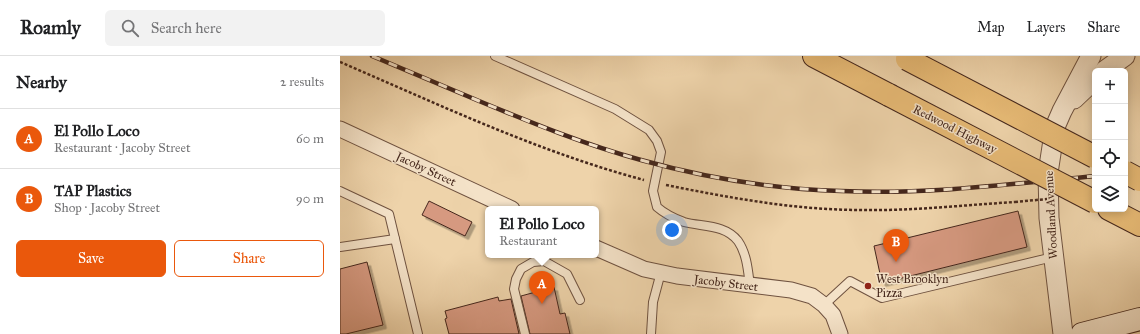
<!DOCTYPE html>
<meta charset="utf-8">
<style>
:root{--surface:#fff;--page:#f2f2f2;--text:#202124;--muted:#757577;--line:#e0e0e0;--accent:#ea580c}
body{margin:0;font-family:"IM FELL Great Primer",serif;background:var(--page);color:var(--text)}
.controls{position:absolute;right:12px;top:12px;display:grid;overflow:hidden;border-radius:6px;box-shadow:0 2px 10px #0003}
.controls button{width:36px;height:36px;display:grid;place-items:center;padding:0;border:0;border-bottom:1px solid var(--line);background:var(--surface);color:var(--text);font:20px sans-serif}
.you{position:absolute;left:332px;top:174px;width:14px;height:14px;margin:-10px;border:3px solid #fff;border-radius:50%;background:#1a73e8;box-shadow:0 0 0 6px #1a73e833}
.badge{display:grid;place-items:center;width:26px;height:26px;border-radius:50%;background:var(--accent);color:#fff;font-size:13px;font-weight:700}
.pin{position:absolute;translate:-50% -33px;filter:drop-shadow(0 1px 2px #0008)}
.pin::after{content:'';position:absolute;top:21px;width:14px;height:12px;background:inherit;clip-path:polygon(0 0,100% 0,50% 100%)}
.popup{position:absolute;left:145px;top:150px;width:114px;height:52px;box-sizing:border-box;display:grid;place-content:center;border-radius:6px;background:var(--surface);filter:drop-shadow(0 1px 3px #0005);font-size:13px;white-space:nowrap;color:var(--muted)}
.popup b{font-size:15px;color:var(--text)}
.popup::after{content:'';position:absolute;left:50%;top:100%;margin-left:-8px;border:8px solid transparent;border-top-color:var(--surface)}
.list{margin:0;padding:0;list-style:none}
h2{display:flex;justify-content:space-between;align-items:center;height:52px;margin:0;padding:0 16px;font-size:17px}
h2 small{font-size:13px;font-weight:400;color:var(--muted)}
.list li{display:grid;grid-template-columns:26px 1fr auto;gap:12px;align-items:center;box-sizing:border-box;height:60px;padding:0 16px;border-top:1px solid var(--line)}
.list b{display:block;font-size:15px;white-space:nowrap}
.list p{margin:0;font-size:13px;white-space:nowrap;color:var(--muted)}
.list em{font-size:13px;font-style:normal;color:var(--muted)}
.actions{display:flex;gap:8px;padding:12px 16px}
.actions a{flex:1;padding:9px 0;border:1px solid var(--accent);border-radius:6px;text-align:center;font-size:14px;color:var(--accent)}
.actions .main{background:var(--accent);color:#fff}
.icon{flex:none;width:22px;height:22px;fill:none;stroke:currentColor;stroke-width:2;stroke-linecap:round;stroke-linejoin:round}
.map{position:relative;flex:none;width:800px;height:278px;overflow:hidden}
header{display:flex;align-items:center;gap:24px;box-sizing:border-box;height:56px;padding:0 20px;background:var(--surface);border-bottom:1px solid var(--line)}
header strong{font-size:19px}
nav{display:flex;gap:22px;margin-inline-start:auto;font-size:14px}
.search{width:280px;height:36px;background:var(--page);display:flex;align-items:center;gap:10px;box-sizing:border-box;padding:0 14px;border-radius:6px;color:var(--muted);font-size:15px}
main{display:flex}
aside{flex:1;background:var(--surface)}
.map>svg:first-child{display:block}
.building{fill:#d69980;stroke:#45271c;filter:url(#shadow)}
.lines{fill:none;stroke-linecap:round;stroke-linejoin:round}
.service-casing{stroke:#6f5240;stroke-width:10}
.minor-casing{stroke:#6f5240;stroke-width:17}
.tertiary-casing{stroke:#6f5240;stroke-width:21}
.secondary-casing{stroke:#45271c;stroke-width:24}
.motorway-casing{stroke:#45271c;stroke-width:24}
.path{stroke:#45271c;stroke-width:2.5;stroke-dasharray:3 2;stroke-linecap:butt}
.service{stroke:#f4e2c8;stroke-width:8}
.minor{stroke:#f4e2c8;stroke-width:15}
.tertiary{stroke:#f4e2c8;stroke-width:19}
.secondary{stroke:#f4e2c8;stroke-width:22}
.motorway{stroke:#e7ba75;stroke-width:22}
.rail-casing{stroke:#45271c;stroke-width:4.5}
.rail{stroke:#f4e2c8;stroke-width:3;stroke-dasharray:9;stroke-linecap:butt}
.motorway-bridge-casing{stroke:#45271c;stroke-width:24;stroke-linecap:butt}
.path-bridge{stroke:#45271c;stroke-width:2.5;stroke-dasharray:3 2;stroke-linecap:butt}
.motorway-bridge{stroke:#e7ba75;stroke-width:22}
.poi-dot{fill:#8f2418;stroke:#f4e2c8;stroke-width:1.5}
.labels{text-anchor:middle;stroke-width:3;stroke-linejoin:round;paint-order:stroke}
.street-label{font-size:12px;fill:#45271c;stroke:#f4e2c8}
.poi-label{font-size:12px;fill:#45271c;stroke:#f4e2c8;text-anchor:start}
</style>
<header>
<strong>Roamly</strong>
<div class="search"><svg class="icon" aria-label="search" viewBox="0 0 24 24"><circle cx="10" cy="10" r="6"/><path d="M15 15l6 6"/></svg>Search here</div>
<nav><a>Map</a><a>Layers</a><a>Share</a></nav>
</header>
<main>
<aside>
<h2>Nearby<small>2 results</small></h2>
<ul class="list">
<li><span class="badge">A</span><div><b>El Pollo Loco</b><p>Restaurant · Jacoby Street</p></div><em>60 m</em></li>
<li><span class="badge">B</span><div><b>TAP Plastics</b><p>Shop · Jacoby Street</p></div><em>90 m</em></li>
</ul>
<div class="actions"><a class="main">Save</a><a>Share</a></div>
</aside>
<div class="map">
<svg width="800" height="278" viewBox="0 0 800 278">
<defs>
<filter id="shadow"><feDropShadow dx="3.5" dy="3.5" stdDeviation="0" flood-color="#0004"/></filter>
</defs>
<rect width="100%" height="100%" fill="#eed3aa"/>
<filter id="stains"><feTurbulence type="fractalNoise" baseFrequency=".005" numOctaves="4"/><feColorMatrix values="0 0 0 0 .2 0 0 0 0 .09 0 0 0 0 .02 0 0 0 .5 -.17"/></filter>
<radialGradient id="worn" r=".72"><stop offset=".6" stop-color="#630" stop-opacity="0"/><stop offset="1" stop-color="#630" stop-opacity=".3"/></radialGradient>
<!-- building -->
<g class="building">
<polygon points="89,145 132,166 125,180 82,159"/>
<polygon points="678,155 687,191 542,227 534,190"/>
<polygon points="27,206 43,269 6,278 0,278 0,213"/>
<polygon points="214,231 220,258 225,257 230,278 190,278 181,240"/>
<polygon points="158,241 159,245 171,243 179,278 109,278 105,263 107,262 105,255"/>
</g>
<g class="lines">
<!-- service casing -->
<g class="service-casing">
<g id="service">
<path d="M155,0L275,53L309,74L317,85L321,96L313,135L317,151C325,158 333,162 344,166C362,171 385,168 398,185C407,198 408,215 410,230"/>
<polyline points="0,135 49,158 78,278"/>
<polyline points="0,191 55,183"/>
<polyline points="484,249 510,225 542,242 713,201"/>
<polyline points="185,278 174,233 176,223 181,213 193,206 204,205 227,218 240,244"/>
<polyline points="311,278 313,246 321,216"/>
</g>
</g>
<!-- minor casing -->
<g class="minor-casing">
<g id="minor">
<polyline points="0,73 172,153"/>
<polyline points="256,192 304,213 337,220 451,234 472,240 484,249 493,259 500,278"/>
</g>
</g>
<!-- tertiary casing -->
<g class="tertiary-casing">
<g id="tertiary">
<polyline points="764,15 785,0"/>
<polyline points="734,43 755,23"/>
<polyline points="723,278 709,162 708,117 715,71 722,55 751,0"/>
</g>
</g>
<!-- secondary casing -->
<g class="secondary-casing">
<polyline id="secondary" points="742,278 800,263"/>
</g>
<!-- motorway casing -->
<g class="motorway-casing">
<g id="motorway">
<polyline points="474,0 549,39"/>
<polyline points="769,153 800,169"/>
</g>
</g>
<!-- path -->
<g class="path">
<path d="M0,6C100,49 199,96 304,124"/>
<path d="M326,129C391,142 455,154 521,154C572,155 624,149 675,146"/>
</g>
<!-- service -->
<use href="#service" class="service"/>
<!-- minor -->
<use href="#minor" class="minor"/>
<!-- tertiary -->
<use href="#tertiary" class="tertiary"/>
<!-- secondary -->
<use href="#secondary" class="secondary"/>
<!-- motorway -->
<use href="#motorway" class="motorway"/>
<!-- rail casing -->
<g class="rail-casing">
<g id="rail">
<path d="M32,0C68,15 104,30 139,45C192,67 246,89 301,104C366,122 433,133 501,135C585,139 671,128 755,120"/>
<polyline points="785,117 800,115"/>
</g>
</g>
<!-- rail -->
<use href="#rail" class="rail"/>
<!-- motorway-bridge casing -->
<g class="motorway-bridge-casing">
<g id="motorway-bridge">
<polyline points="567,3 755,101"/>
<polyline points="549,39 755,146"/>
<polyline points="785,116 800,124"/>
</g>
</g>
<!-- path-bridge -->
<polyline class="path-bridge" points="675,146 707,143"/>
<!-- motorway-bridge -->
<use href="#motorway-bridge" class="motorway-bridge"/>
</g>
<!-- markers -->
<circle class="poi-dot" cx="528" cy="230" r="4"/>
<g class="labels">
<!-- street labels -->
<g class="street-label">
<text transform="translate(615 73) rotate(27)" y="4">Redwood Highway</text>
<text transform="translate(86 113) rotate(25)" y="4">Jacoby Street</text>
<text transform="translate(711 159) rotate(-93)" y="4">Woodland Avenue</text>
<text transform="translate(386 227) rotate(7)" y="4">Jacoby Street</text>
</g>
<!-- poi labels -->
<g class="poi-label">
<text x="536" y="227">West Brooklyn<tspan x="536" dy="14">Pizza</tspan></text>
</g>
</g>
<rect width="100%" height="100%" filter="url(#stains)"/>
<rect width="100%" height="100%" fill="url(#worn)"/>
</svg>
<div class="controls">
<button>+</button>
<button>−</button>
<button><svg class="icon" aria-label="locate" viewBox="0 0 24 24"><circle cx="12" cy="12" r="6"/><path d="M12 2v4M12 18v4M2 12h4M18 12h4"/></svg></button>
<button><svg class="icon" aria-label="layers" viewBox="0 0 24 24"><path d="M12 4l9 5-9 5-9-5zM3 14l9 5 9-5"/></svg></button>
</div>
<div class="you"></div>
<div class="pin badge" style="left:202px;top:248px">A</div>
<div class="popup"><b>El Pollo Loco</b>Restaurant</div>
<div class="pin badge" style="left:556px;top:206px">B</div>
</div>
</main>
